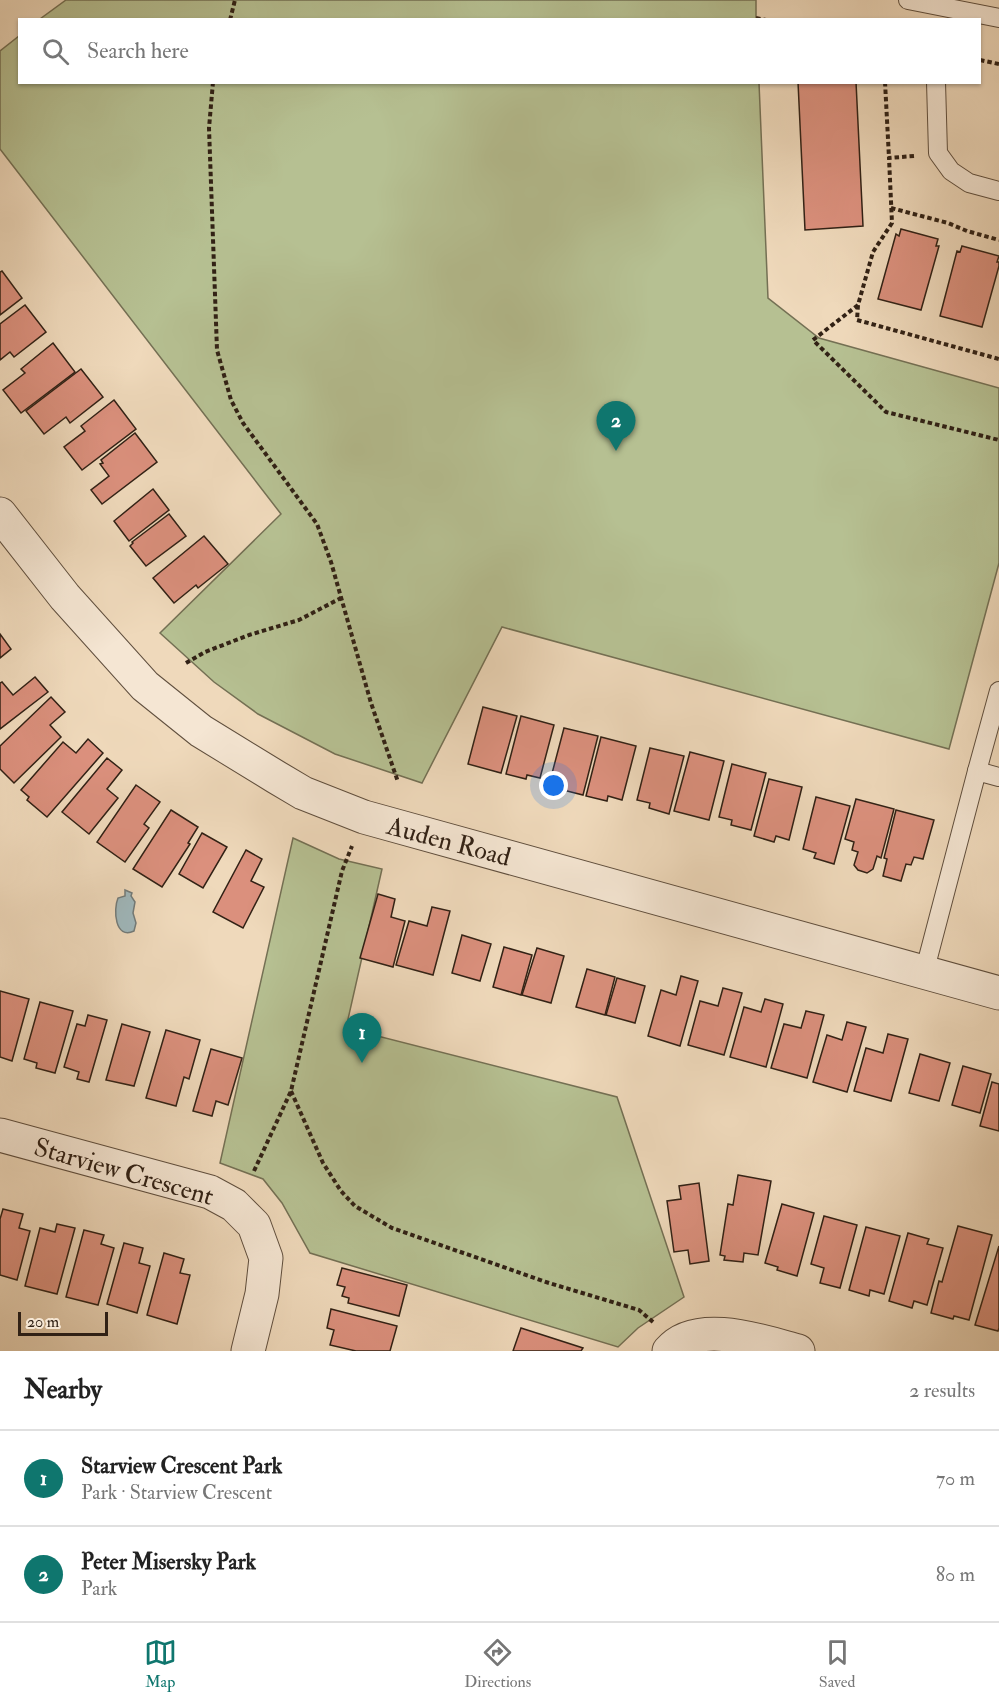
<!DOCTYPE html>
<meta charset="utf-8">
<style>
:root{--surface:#fff;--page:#f2f2f2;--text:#222;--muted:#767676;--line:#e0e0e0;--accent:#0f766e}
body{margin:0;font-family:"IM FELL Double Pica",serif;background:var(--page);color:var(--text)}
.scale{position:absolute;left:18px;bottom:15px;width:90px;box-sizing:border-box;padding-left:6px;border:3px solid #312115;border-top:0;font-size:16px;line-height:21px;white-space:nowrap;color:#312115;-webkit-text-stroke:4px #f5e6d3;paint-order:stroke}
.you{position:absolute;left:554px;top:786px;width:21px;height:21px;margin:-15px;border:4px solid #fff;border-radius:50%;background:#1a73e8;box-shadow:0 0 0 9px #1a73e833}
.badge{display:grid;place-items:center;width:39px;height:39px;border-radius:50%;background:var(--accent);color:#fff;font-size:20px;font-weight:700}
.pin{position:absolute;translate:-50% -50px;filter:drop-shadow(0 2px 3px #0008)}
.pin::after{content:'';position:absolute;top:32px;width:21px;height:18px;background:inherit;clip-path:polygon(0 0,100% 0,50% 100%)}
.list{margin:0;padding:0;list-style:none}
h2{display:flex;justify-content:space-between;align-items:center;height:78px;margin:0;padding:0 24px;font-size:26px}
h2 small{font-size:20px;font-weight:400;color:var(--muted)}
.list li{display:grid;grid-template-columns:39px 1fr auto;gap:18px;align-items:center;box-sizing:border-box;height:96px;padding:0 24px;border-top:2px solid var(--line)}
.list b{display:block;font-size:22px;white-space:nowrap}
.list p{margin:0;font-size:20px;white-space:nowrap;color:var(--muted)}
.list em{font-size:20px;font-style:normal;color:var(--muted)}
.icon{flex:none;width:33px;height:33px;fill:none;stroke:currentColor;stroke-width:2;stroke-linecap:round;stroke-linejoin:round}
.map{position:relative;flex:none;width:999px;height:1351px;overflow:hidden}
.search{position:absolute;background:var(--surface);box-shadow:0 2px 4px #0004;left:18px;right:18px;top:18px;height:66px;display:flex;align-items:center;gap:15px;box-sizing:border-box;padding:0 21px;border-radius:0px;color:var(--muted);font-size:22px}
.sheet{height:270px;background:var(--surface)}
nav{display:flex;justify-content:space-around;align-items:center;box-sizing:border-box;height:84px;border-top:2px solid var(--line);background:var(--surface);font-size:16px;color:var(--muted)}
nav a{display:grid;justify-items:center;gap:3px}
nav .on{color:var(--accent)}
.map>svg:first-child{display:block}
.green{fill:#b6c092;stroke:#747054;stroke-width:1.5}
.water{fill:#9fb7bb;stroke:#737b79;stroke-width:1.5}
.building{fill:#db907d;stroke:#312115;stroke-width:1.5}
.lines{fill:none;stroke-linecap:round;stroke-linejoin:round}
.lane-casing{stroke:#604f3e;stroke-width:20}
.street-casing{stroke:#604f3e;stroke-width:35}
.path{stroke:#312115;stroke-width:4;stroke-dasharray:4.5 3;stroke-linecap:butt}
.lane{stroke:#f5e6d3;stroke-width:18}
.street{stroke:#f5e6d3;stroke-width:33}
.labels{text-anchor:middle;stroke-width:4.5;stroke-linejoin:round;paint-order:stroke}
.street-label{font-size:26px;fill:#312115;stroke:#f5e6d3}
</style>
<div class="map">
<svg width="999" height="1351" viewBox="0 0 999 1351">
<rect width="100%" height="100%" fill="#efd9bb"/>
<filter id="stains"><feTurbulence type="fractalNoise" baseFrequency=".00333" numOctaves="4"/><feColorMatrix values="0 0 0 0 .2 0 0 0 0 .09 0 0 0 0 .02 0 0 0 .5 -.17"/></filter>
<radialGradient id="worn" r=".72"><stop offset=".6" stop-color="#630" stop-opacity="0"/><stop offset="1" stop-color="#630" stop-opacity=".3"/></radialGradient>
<!-- green -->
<g class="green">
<polygon points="66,0 756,0 756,19 40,19"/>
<polygon points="19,36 20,82 759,83 768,298 819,338 999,388 999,563 949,749 502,627 422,783 335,754 258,714 214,682 160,633 281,514 0,149 0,51"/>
<polygon points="293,838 339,859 382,869 346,1028 617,1097 684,1297 638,1328 618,1347 310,1253 282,1203 263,1179 220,1163"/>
</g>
<!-- water -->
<path class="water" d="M125,890L132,893L131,896L135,902L133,913L136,923L134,931C115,940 113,910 118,898L125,896Z"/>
<!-- building -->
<g class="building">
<polygon points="798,82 856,82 863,226 805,230"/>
<polygon points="901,229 938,239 936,246 939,246 921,310 878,299 896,234 899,236"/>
<polygon points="962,246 999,256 997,262 999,262 999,266 982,327 940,316 957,251 960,252"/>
<polygon points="2,271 22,298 0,315 0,272"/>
<polygon points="25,305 46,332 14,357 10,352 0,360 0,324"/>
<polygon points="53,343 75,372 21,413 3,390 25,373 21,369"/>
<polygon points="81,369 103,397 70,423 66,417 44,434 26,411"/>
<polygon points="114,400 136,429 82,470 64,447 85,431 81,426"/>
<polygon points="135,433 157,462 102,504 91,490 109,476 100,464 103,463 101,460"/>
<polygon points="153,489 169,510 129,541 114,521"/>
<polygon points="169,514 186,536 146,566 130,546 133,543 132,542"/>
<polygon points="204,536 228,564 198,588 196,585 174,603 153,578"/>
<polygon points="0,634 11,649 0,658"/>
<polygon points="35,677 48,692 0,729 0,683 2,682 13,695"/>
<polygon points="51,697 65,712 50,725 61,737 14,783 0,769 0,746"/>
<polygon points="483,707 517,716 501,773 468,764"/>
<polygon points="521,716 554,725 540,778 527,775 526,779 506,774"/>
<polygon points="564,728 598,736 583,795 563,790 565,784 550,781"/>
<polygon points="601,737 636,746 622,800 608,796 607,801 586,796"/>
<polygon points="88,739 103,753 47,817 27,800 29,797 21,790 63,742 76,753"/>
<polygon points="650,748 684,756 669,814 649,808 650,803 637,800"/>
<polygon points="690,752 724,761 709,820 674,811"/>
<polygon points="107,758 122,770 107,789 118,798 89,834 62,812"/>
<polygon points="732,764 766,773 751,830 731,825 732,820 719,817"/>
<polygon points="769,779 802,787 789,840 776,836 774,842 754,836"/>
<polygon points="136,785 160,802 144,824 149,828 125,862 97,842"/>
<polygon points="816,797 850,806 834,864 814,858 816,853 803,849"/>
<polygon points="856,799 894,809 881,858 877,856 873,869 867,873 858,870 854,865 858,852 852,850 854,842 845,839"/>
<polygon points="171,810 198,827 188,843 190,844 162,887 133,869"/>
<polygon points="896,810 934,820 923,859 914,857 911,865 906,864 901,881 883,876 887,859 884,858"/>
<polygon points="202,833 227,847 203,888 179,874"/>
<polygon points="246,850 262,859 251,881 264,887 243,928 213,912"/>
<polygon points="378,894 395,899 391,917 405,921 393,967 360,958"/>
<polygon points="432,907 450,911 433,975 396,965 409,921 427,926"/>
<polygon points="462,935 491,944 480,981 452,973"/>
<polygon points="504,947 532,955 521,995 493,987"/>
<polygon points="537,948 564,956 551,1003 522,995"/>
<polygon points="587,969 615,977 605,1015 576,1007"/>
<polygon points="681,976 698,981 680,1046 648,1036 661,990 676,995"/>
<polygon points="617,978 645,986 635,1023 606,1015"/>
<polygon points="723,988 742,993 724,1055 688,1045 700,1001 718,1006"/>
<polygon points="0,991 29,999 12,1061 0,1057"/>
<polygon points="765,999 783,1004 766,1067 730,1057 744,1007 761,1012"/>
<polygon points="40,1002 73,1011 55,1073 36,1068 37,1063 24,1059"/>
<polygon points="806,1011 824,1015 807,1078 771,1068 784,1024 801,1028"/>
<polygon points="88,1015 107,1020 89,1082 77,1079 79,1072 64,1067 77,1024 85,1026"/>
<polygon points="847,1022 866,1027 847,1092 813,1082 827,1035 842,1040"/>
<polygon points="122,1024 150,1032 134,1086 106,1080"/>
<polygon points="166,1030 200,1040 189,1079 184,1077 176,1106 146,1098"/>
<polygon points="888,1034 908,1039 891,1101 854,1091 866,1048 883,1053"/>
<polygon points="211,1049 242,1058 228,1105 216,1101 212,1116 193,1111"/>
<polygon points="920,1054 950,1063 939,1101 909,1093"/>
<polygon points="963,1066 991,1074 980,1113 952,1105"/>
<polygon points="992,1082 999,1084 999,1131 980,1126"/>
<polygon points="738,1175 771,1181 758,1255 744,1253 743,1262 724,1260 725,1256 720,1255 728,1204 733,1205"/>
<polygon points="699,1183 709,1261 690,1264 688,1250 674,1252 667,1201 681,1199 679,1186"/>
<polygon points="782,1204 814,1213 797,1276 777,1270 778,1267 765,1263"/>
<polygon points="3,1209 23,1214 19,1228 30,1231 17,1280 0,1275 0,1219"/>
<polygon points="824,1216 857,1225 840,1288 820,1283 824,1268 811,1264"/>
<polygon points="57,1224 75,1228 57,1294 25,1286 40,1228 55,1232"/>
<polygon points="958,1226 992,1235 969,1320 954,1316 953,1319 931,1313 939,1281 942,1282"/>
<polygon points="866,1227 900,1236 884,1294 870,1290 869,1296 849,1290"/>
<polygon points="84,1230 104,1235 101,1244 114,1248 98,1305 66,1297"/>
<polygon points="908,1233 929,1239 927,1244 943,1248 927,1305 914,1301 912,1308 889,1301"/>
<polygon points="124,1243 143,1248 139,1263 150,1266 137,1313 107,1304"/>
<polygon points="999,1246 999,1328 998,1331 975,1325"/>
<polygon points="164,1253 184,1259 180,1273 190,1275 177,1324 147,1315"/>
<polygon points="342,1268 407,1285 399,1316 348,1303 349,1298 342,1296 345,1287 337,1285"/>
<polygon points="331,1309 397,1326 390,1351 356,1351 330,1345 334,1330 327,1328"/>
<polygon points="521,1328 583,1348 581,1351 513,1351"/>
</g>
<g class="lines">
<!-- lane casing -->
<g class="lane-casing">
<g id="lane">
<polyline points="908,0 999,18"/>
<polyline points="936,82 938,153 951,171 969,183 999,191"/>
<polyline points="977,771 999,691"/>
<polyline points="924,973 977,771 999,777"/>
</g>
</g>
<!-- street casing -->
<g class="street-casing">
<g id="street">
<polyline points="0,514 65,597 145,686 201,731 276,777 303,793 364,817 999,993"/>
<polyline points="0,1135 210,1192 234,1205 254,1225 266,1258 262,1294 248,1351"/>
<path d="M669,1351C697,1318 764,1342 798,1351"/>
</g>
</g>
<!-- path -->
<g class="path">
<polyline points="756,18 766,20"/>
<polyline points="230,20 235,0"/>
<polyline points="980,60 999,64"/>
<polyline points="213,82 209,128 217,350 231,400 243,423 317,524 331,562 371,703 398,782"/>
<polyline points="885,82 889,158"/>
<polyline points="914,156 889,158 892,223 873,252 858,305 857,320 999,359"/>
<polyline points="891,208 948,223 967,231 999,240"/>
<polyline points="858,305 813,340 886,412 999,440"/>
<polyline points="186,663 205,652 249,635 299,620 341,598"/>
<polyline points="291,1091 323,1163 341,1191 355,1206 392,1228 549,1283 639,1310 653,1322"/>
<polyline points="254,1171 291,1091 342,871 352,846"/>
</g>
<!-- lane -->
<use href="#lane" class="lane"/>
<!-- street -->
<use href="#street" class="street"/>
</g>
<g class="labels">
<!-- street labels -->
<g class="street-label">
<text transform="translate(449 841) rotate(15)" y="9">Auden Road</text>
<text transform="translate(124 1171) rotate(16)" y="9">Starview Crescent</text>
</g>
</g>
<rect width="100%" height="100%" filter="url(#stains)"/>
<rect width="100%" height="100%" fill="url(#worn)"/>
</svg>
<div class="scale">20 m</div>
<div class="you"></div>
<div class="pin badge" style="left:362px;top:1063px">1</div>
<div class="pin badge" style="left:616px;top:451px">2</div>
<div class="search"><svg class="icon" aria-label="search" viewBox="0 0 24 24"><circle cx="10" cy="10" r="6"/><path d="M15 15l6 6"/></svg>Search here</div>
</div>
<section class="sheet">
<h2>Nearby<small>2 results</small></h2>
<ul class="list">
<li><span class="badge">1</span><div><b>Starview Crescent Park</b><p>Park · Starview Crescent</p></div><em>70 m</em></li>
<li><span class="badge">2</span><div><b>Peter Misersky Park</b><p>Park</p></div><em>80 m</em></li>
</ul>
</section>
<nav>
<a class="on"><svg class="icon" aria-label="map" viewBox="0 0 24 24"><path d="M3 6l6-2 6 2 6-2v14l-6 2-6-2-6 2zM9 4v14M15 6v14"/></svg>Map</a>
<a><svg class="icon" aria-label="directions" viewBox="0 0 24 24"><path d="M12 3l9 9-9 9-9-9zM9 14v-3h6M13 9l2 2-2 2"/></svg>Directions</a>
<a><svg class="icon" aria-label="saved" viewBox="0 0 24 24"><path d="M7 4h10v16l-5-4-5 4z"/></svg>Saved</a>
</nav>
